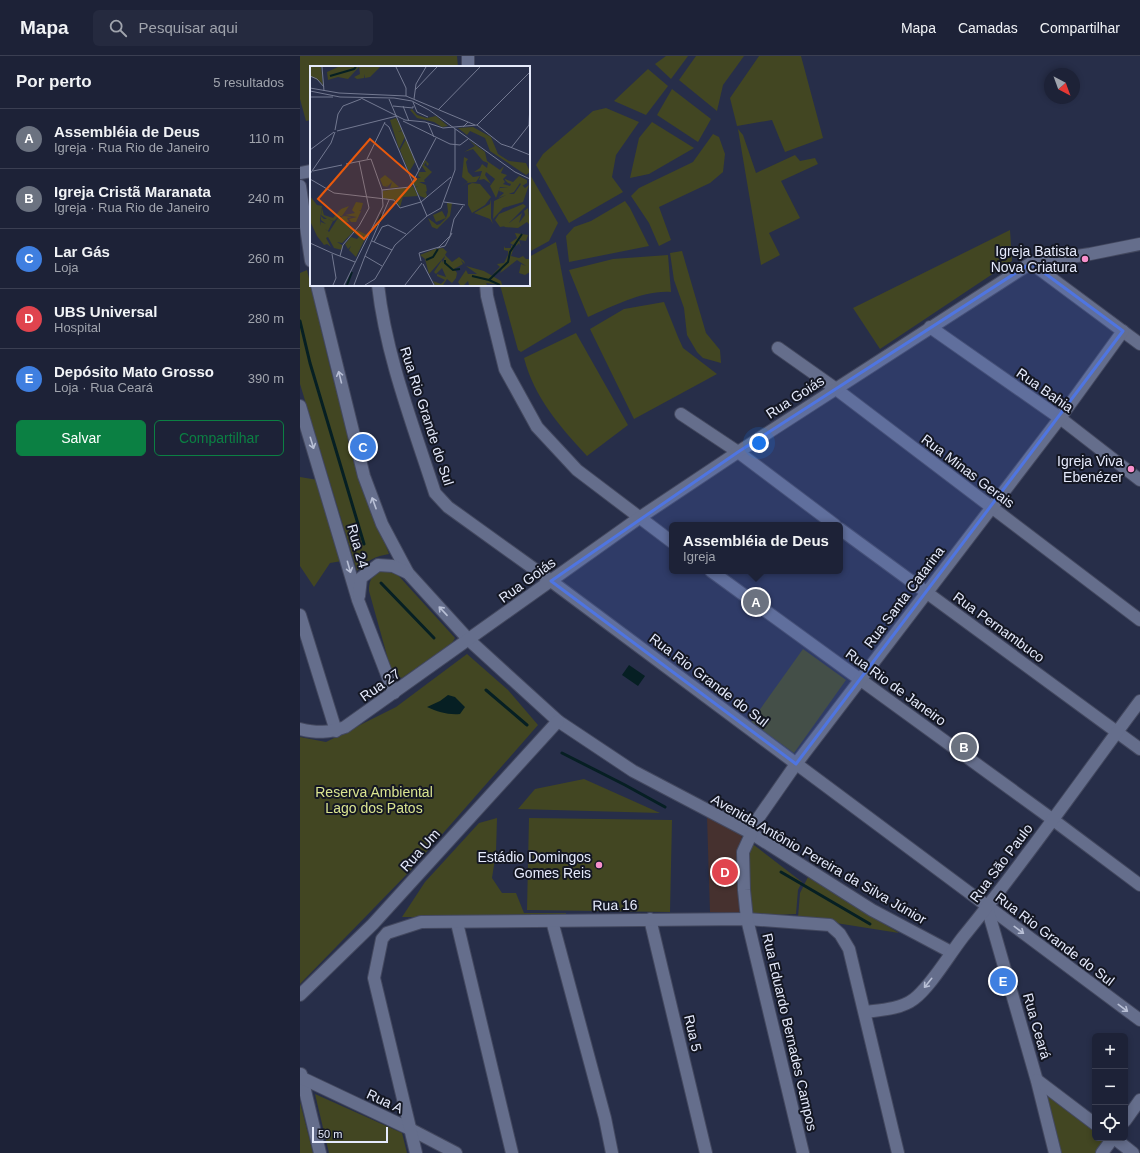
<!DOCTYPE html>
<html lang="pt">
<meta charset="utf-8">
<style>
:root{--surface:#1d2237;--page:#252a3f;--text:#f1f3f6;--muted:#a0a4ad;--line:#3b3f52;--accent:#0b8043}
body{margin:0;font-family:Helvetica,sans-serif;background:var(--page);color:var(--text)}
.controls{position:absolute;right:12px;bottom:12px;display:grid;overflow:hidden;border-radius:6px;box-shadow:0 2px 6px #0003}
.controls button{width:36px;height:36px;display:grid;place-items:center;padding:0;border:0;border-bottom:1px solid var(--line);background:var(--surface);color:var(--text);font:20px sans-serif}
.compass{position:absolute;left:744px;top:12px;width:36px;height:36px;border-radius:50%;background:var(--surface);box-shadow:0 2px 6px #0003;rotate:139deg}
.scale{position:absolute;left:12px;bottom:10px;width:76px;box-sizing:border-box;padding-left:4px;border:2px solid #e5eafc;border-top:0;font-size:11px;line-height:14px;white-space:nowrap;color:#e5eafc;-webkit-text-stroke:3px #141723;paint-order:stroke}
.you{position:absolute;left:459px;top:387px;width:14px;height:14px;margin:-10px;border:3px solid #fff;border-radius:50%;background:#1a73e8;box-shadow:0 0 0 6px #1a73e833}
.badge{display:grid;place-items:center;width:26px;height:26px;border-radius:50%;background:var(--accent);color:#fff;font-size:13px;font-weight:700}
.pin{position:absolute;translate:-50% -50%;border:2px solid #fff;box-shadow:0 1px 4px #0006}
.popup{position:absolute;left:369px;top:466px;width:174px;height:52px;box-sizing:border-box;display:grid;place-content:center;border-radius:6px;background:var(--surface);filter:drop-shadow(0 1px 3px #0005);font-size:13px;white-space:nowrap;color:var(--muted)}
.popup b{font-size:15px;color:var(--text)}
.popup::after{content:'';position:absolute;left:50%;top:100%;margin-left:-8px;border:8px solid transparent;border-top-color:var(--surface)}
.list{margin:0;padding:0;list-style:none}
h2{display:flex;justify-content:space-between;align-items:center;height:52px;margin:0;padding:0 16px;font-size:17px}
h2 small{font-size:13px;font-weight:400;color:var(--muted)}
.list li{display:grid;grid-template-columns:26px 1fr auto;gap:12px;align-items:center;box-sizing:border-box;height:60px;padding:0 16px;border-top:1px solid var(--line)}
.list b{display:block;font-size:15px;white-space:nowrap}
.list p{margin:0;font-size:13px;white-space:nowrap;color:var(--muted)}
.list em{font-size:13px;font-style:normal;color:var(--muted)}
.actions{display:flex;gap:8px;padding:12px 16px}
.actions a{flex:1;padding:9px 0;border:1px solid var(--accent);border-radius:6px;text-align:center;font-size:14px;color:var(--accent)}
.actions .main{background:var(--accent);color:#fff}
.icon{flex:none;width:22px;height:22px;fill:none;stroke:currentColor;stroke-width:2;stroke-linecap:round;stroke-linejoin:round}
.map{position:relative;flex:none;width:840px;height:1097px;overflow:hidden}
header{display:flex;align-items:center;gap:24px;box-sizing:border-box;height:56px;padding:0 20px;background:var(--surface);border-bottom:1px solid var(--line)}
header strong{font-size:19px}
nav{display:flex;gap:22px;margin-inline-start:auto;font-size:14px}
.search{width:280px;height:36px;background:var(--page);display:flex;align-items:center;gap:10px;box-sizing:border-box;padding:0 14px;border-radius:6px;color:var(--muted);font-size:15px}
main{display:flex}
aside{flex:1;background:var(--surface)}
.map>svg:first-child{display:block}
.medical{fill:#46312f}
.green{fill:#424622}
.water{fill:#061f23}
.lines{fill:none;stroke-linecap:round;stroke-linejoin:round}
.stream{stroke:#061f23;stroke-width:3}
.minor-casing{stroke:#43485f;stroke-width:14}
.minor{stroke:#656e8c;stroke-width:12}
.oneway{stroke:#b8bfd5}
.marked{fill:#4f75e1;fill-opacity:0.2;stroke:#4f75e1;stroke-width:3;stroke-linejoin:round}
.poi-dot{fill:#f890cc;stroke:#141723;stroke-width:1.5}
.labels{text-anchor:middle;stroke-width:4;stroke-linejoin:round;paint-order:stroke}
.poi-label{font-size:14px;fill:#e5eafc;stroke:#141723;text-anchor:end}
.street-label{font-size:14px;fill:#e5eafc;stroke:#141723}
.park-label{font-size:14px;fill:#dae490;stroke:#141723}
.inset-river{fill:none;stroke:#061f23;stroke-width:2}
.inset-road{fill:none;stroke:#737991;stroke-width:1}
.view{fill:#e8590c;fill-opacity:0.15;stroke:#e8590c;stroke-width:2}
.inset-edge{fill:none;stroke:#e5eafc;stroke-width:2}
</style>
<header>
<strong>Mapa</strong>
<div class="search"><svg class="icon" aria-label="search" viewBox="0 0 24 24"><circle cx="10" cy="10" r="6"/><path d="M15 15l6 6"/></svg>Pesquisar aqui</div>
<nav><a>Mapa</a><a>Camadas</a><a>Compartilhar</a></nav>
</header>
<main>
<aside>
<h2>Por perto<small>5 resultados</small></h2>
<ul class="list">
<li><span class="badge" style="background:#6b7280">A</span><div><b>Assembléia de Deus</b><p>Igreja · Rua Rio de Janeiro</p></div><em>110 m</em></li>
<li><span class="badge" style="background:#6b7280">B</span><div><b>Igreja Cristã Maranata</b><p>Igreja · Rua Rio de Janeiro</p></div><em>240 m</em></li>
<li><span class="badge" style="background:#3f7fe0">C</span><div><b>Lar Gás</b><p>Loja</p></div><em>260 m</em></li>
<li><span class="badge" style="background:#e0444e">D</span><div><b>UBS Universal</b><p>Hospital</p></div><em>280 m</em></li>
<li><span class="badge" style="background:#3f7fe0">E</span><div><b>Depósito Mato Grosso</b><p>Loja · Rua Ceará</p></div><em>390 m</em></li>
</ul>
<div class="actions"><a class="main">Salvar</a><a>Compartilhar</a></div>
</aside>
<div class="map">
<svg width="840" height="1097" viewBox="0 0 840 1097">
<rect width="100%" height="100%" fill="#272e49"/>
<!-- medical -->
<polygon class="medical" points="407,761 442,776 439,858 410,856"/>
<!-- green -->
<g class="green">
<polygon points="0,0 157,0 158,11 11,11 11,64 6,65 0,43"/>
<polygon points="366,0 388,0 371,23 355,8"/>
<polygon points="396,0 444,0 423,29 417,55 379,24"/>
<polygon points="459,0 501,0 523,82 485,96 472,64 437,70 430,42"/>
<polygon points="348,13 368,30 346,59 314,45"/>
<polygon points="372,33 411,63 398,86 357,59"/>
<polygon points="306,52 339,66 316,99 312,121 323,136 269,167 236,109 243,98 293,55"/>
<polygon points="352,66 394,92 349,118 330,122 339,82"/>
<polygon points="438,73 443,79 456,117 495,99 500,105 515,102 518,108 481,125 500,162 469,177 480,199 461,209"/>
<polygon points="413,78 419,81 425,98 423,116 410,127 359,151 371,184 359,190 349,167 331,140 339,132 393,106"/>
<polygon points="229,117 258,167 249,185 229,196"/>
<polygon points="325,145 330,152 349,190 269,206 266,180 274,171 291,165"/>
<polygon points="710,174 712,205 580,293 553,252"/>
<polygon points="256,186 271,266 221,296 218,294 200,229 229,229 229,201"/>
<polygon points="382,195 406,277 420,294 421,307 403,302 397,296 387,279 384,252 374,224 370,197"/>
<path d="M368,199L371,236C343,234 314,250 288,261L269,214L313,203Z"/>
<path d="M7,214L30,311L59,419L89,498C76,500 66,505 57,515L0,328V217Z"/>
<polygon points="364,246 378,281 383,292 417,318 334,363 290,273 324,253"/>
<path d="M276,277L328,369L287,400C260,371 234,341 224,302Z"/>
<polygon points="0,421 18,424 42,505 30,507 14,531 0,510"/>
<path d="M87,514L96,517L155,582L152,587L102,622L97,620L91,614L69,535C68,523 75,515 87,514Z"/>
<polygon points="503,593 546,624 494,697 451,666"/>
<polygon points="167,598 208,634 238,669 109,816 0,928 0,681 26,686 96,651"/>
<polygon points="284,723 360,757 218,753 235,733"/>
<polygon points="197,762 196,796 192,822 202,837 216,837 224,857 266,857 266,861 102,861 125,826 179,767"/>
<polygon points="229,762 372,764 370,856 227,854"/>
<polygon points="450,786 502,826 498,834 496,858 450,860 443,803"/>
<polygon points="508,821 599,877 498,861 500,837"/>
<polygon points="737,1024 795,1068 795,1082 813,1082 802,1097 755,1097"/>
<polygon points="15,1038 102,1077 107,1097 29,1097"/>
<polygon points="0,1046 13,1097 0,1097"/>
</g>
<!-- water -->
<g class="water">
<polygon points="329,609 345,620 338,630 322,619"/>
<path d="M148,639L155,641L165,651L160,658C148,659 138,656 127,651L140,645Z"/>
</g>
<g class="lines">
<!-- stream -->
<g class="stream">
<polyline points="0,265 10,307 64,488"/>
<polyline points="81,527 134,582"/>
<polyline points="186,634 227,669"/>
<polyline points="262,697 325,729 365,751"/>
<polyline points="481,816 570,868"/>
</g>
<!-- minor casing -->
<g class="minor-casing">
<g id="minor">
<polyline points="168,0 168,11"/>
<polyline points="0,117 11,115"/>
<polyline points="0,130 11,205"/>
<polyline points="731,207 840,288"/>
<polyline points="17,229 64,420 82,468 108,517 169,584 258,665 333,715 451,777 572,854 651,896"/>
<path d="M78,229C86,300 113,369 135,437L148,451L251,525L840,964"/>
<polyline points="186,229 187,240 205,313 237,371 277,414 372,486"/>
<polyline points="630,271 760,362 840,424"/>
<polyline points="478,292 536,333 840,564"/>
<polyline points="0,350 58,544 94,637"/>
<polyline points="381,358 438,396 535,469"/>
<polyline points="540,473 840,693"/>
<polyline points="411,515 752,763 840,829"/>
<polyline points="59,540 61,522 78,509 93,510 108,517"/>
<polyline points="0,559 36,675"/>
<path d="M0,673C17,677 29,677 45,671L339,462L438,396L731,207L790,198L840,188"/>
<polyline points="687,851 737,1025 755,1097"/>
<polyline points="350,863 406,1097"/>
<polyline points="252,865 305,1062 312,1097"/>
<polyline points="157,867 212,1097"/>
<polyline points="0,939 73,868 258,665"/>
<path d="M565,956C581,954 601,953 614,943C631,930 649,899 663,881C725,805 781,724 840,645"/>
<polyline points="1,1018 20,1097"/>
<polyline points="0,1021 110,1073 156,1097"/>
<polyline points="737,1024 795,1068"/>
<polyline points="825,1065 840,1044"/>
<polyline points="814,1082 833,1097"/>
<polyline points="116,1097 74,922 82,883 87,877 121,866 447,863 530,869 540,878 549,893 598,1097"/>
<polyline points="503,1097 447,863 444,834 443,796 459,761 496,708 760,362 823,275"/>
<polyline points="802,1097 813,1082"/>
</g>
</g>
<!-- minor -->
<use href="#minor" class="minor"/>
</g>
<!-- one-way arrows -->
<defs><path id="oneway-shaft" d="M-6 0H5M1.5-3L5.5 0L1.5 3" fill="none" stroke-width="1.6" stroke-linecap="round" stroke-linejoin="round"/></defs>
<g class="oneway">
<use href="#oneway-shaft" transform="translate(40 321) rotate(-104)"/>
<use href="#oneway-shaft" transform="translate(12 387) rotate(73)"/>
<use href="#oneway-shaft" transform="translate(74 447) rotate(-110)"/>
<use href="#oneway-shaft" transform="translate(49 511) rotate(74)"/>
<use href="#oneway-shaft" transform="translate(143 555) rotate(-133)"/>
<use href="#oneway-shaft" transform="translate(719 874) rotate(37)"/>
<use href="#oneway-shaft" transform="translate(628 927) rotate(129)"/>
<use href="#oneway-shaft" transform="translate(823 952) rotate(37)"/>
</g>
<!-- marked area -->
<path class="marked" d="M731,207L823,275L496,708L251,525L438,396Z"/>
<!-- markers -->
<g class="poi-dot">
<circle cx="785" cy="203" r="4"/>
<circle cx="831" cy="413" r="4"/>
<circle cx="299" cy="809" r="4"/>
</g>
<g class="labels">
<!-- poi labels -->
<g class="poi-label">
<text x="777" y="200">Igreja Batista<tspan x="777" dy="16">Nova Criatura</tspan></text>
<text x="823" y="410">Igreja Viva<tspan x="823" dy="16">Ebenézer</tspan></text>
<text x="291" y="806">Estádio Domingos<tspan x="291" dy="16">Gomes Reis</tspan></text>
</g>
<!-- street labels -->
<g class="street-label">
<text transform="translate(745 334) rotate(35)" y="5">Rua Bahia</text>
<text transform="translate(495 341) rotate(-33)" y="5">Rua Goiás</text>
<text transform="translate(127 360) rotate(72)" y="5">Rua Rio Grande do Sul</text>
<text transform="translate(668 415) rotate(37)" y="5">Rua Minas Gerais</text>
<text transform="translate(58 490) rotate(74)" y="5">Rua 24</text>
<text transform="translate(227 524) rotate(-36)" y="5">Rua Goiás</text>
<text transform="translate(604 541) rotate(-53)" y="5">Rua Santa Catarina</text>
<text transform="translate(699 571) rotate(36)" y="5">Rua Pernambuco</text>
<text transform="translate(409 624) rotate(37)" y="5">Rua Rio Grande do Sul</text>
<text transform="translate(80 629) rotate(-35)" y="5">Rua 27</text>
<text transform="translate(596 631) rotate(36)" y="5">Rua Rio de Janeiro</text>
<text transform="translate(120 794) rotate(-48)" y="5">Rua Um</text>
<text transform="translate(519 803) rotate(30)" y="5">Avenida Antônio Pereira da Silva Júnior</text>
<text transform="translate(701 807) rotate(-53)" y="5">Rua São Paulo</text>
<text transform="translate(315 849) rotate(-1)" y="5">Rua 16</text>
<text transform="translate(755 883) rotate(37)" y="5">Rua Rio Grande do Sul</text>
<text transform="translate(737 970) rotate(74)" y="5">Rua Ceará</text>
<text transform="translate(490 976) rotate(77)" y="5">Rua Eduardo Bernades Campos</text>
<text transform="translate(393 977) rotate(77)" y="5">Rua 5</text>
<text transform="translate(85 1045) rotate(25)" y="5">Rua A</text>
</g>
<!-- park labels -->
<g class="park-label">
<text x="74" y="741">Reserva Ambiental<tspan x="74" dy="16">Lago dos Patos</tspan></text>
</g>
</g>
<!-- overview -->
<g transform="translate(10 10)">
<rect width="220" height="220" fill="#272e49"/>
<path d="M0,1H11L13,20L11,16L0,10ZM28,1H70L60,11L55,12L54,8V12L47,13L44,11L50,8L49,1L38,13L28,11L18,14L17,6ZM102,43L107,49L123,54L117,52L126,50L138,60L132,61L124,56L107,52L100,44ZM86,52L92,64L88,66L92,65L95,71L89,83L80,54ZM163,61L181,71L188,88L199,95L216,97L220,106L216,109L180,85L175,72L160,65L157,69L148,62ZM96,73L105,96L99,106L90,84ZM159,74L175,86L177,95L190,104L194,100L191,107L197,109L193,113L195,116L193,118L200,120L201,118L198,117L195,114V113L203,116L209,110L217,114V117L212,120L210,117L204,126L188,132L194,127L190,125L191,128L189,124L190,122L198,121H190L186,132L180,120L185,113L176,106L175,109L181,118L174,113L169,114L172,105L164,106L170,102L172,98L177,102L178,97L173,95L163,83L154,86L165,80ZM154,91L158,93L156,96L158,106L163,111L170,110L166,116L157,117L149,122L142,136L149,122L158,116L152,111ZM115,94L119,98L117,100L116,96L114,99L122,106L114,114L115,116H109L116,119L117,125L114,127L116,126L117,130L115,132L110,130L105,122L108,120L105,121L103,117L107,111L108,115V112H111L108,110L109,106H116L112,100ZM75,109L80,113L89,121L80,122L82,116L78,120L76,119L78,121L73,120L70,113ZM162,117L170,118L181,131L175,139L162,147L158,139V119ZM211,118L215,122L219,119L213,136L193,142L183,153L184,135L198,128H204ZM103,120L108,130L93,131L90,141L85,134L73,132V125ZM0,130L7,139L12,140L10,154L11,160V156L16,158L11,154V150L14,153H17L11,149L12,142L14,149L23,152L31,143L39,140L32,150L28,151L24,155L17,153L23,155L18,165L14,162L19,166L28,152L34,150L35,154L34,150L42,151L37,152L39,156H35L44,165L32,177L27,176L32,179V184L24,182L18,171L16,172L21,181L17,178L14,179L7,170L0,155ZM181,133V152L183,158L180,153L164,147L180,138ZM46,136L53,137L51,144H49L51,145L46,156H41L39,153L47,151L35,149L45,147L42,144ZM137,137H142L140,150L127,163L122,161L118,152L127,159L130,158L136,152L126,156L123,149L132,145L136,152L138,146ZM213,138L216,140L196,160L190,161L185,154L189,148ZM218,142L220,159L217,156L208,162L194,161L212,147L209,157L215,149L214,145ZM47,164L57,169L46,191L39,184L41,180L38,183L35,178L41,171L47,173L49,171L44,167ZM205,167L218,169L216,175L209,174L211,181L209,177L206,180V177L203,179L200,177L207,172ZM142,178L135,189L142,196L149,191L154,195L155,198L151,194L153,198L144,203L140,197L147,207L146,212L142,217L137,213L133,219H125L123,215L131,218L135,214L127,210V208L136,211L132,202L126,208L124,206L132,194L133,197L135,190L119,208L115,193L110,189L125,183L133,182L137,186ZM201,179L204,181L201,190L209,192L213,190L216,193H220V206L215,209L209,207L211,198L216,200L207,194L193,205L190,207L193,201L182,209L190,201L187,198L194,197L198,189V185L194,184V180L195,182H201ZM156,200L174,205L191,215L192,219L176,217L177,219H159L158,215L154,219H150L148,216L156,204L158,208H167Z" fill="#424622"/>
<path class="inset-river" d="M20,10L44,3L46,1M66,161L72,148M116,194L123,191L128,183M135,194V197L143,204L150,203M162,210L179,214L190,219M179,214L198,196L200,186L212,168M37,219L42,206"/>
<path class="inset-road" d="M12,1L14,25M86,1L96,22V30M0,10L7,13L14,21M0,22L29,27L96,30L158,56M105,24L127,1M0,25L30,31L84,32L102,35L119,44L205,106L220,113M0,31H23M51,32L95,54L115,56L133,62L167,59L220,6M79,33L109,104M104,33L106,18L116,1M103,36L107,46L118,51M83,40L103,42V40M93,40L99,55M128,44L170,1M93,55L140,78L150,79L158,73M74,57L79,61L117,150M118,57L124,71M167,59L191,78L200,81M153,61L158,56L165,59M25,64L28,48L33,40L51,33M27,65L87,50M200,81L220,89M201,82L219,59L220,37M0,84L24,66M57,93L75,56M3,105L32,99M0,108L21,77L25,66M0,113L24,127L84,134L90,142L111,136L141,111M72,124L100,121L126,72M134,136L155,139M62,175L82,184M64,176L72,161L78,159L96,168M0,177L22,187M127,182L135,180L142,167M22,187L45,196M22,188L26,212L23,219M30,190L33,179L49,160L59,142L49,95M55,190L79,134M111,195L109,187L129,181L140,170L144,153L153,140M113,198L124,219M34,219L73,140L72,124L61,93L36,98M44,219L55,190L72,200M55,219L65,213L85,179L117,150L131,142L145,104V63M95,219L112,197"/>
<path class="view" d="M60,73L106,113L54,173L8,133Z"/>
<rect width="220" height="220" class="inset-edge"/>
</g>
</svg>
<div class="controls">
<button>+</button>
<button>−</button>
<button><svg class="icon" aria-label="locate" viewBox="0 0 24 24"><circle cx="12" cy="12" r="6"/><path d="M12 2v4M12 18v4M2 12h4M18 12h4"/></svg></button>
</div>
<svg class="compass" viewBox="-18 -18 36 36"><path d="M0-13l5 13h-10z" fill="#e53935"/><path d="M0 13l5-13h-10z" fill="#a0a4ad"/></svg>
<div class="scale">50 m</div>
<div class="you"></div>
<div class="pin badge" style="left:456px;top:546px;background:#6b7280">A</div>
<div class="popup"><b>Assembléia de Deus</b>Igreja</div>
<div class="pin badge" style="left:664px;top:691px;background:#6b7280">B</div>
<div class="pin badge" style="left:63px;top:391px;background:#3f7fe0">C</div>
<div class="pin badge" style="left:425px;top:816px;background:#e0444e">D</div>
<div class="pin badge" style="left:703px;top:925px;background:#3f7fe0">E</div>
</div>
</main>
